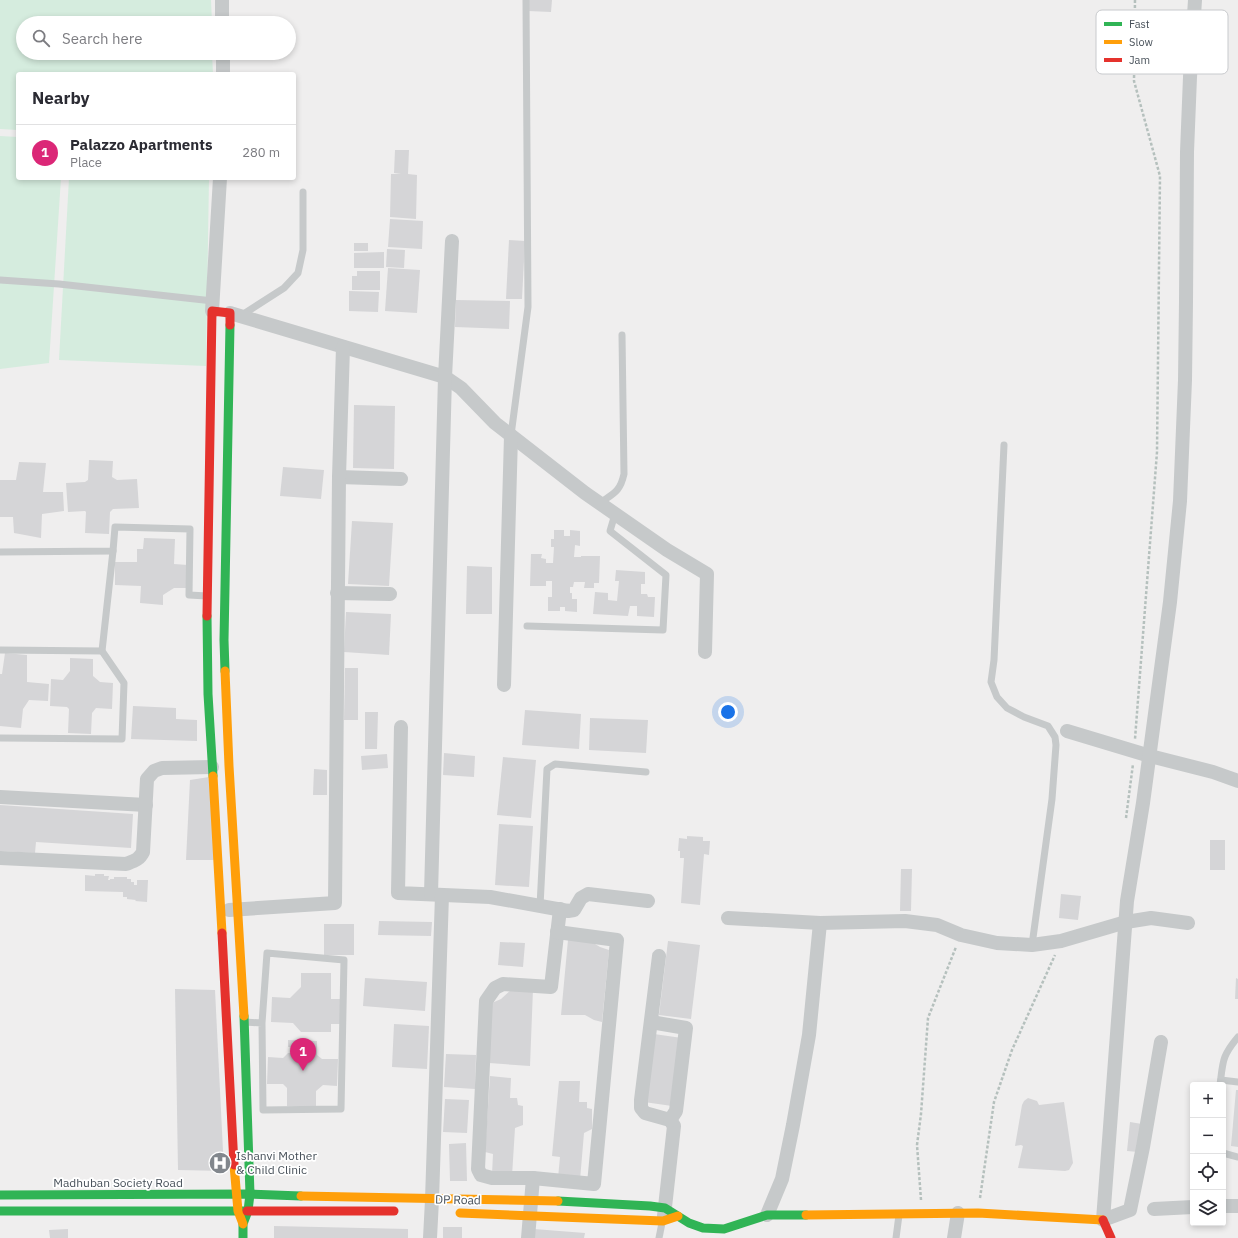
<!DOCTYPE html>
<meta charset="utf-8">
<style>
:root{--surface:#fff;--page:#f7f7f7;--text:#2b2b33;--muted:#7c7c81;--line:#e1e1e2;--accent:#db2777}
body{margin:0;font-family:"IBM Plex Sans",sans-serif;background:var(--page);color:var(--text)}
.controls{position:absolute;right:12px;bottom:12px;display:grid;overflow:hidden;border-radius:4px;box-shadow:0 2px 6px #0003}
.controls button{width:36px;height:36px;display:grid;place-items:center;padding:0;border:0;border-bottom:1px solid var(--line);background:var(--surface);color:var(--text);font:20px sans-serif}
.you{position:absolute;left:728px;top:712px;width:14px;height:14px;margin:-10px;border:3px solid #fff;border-radius:50%;background:#1a73e8;box-shadow:0 0 0 6px #1a73e833}
.badge{display:grid;place-items:center;width:26px;height:26px;border-radius:50%;background:var(--accent);color:#fff;font-size:13px;font-weight:700}
.pin{position:absolute;translate:-50% -33px;filter:drop-shadow(0 1px 2px #0008)}
.pin::after{content:'';position:absolute;top:21px;width:14px;height:12px;background:inherit;clip-path:polygon(0 0,100% 0,50% 100%)}
.list{margin:0;padding:0;list-style:none}
h2{display:flex;justify-content:space-between;align-items:center;height:52px;margin:0;padding:0 16px;font-size:17px}
h2 small{font-size:13px;font-weight:400;color:var(--muted)}
.list li{display:grid;grid-template-columns:26px 1fr auto;gap:12px;align-items:center;box-sizing:border-box;height:56px;padding:0 16px;border-top:1px solid var(--line)}
.list b{display:block;font-size:15px;white-space:nowrap}
.list p{margin:0;font-size:13px;white-space:nowrap;color:var(--muted)}
.list em{font-size:13px;font-style:normal;color:var(--muted)}
.icon{flex:none;width:22px;height:22px;fill:none;stroke:currentColor;stroke-width:2;stroke-linecap:round;stroke-linejoin:round}
.map{position:relative;flex:none;width:1238px;height:1238px;overflow:hidden}
.search{position:absolute;background:var(--surface);box-shadow:0 2px 6px #0003;left:16px;top:16px;width:280px;height:44px;display:flex;align-items:center;gap:10px;box-sizing:border-box;padding:0 14px;border-radius:22px;color:var(--muted);font-size:15px}
.panel{position:absolute;background:var(--surface);box-shadow:0 2px 6px #0003;left:16px;top:72px;width:280px;height:108px;border-radius:4px}
.map>svg:first-child{display:block}
.green{fill:#d5ecde}
.building{fill:#d5d5d7}
.lines{fill:none;stroke-linecap:round;stroke-linejoin:round}
.path{stroke:#b5c0bd;stroke-width:2.5;stroke-dasharray:3 2;stroke-linecap:butt}
.lane{stroke:#c6c9ca;stroke-width:7}
.street{stroke:#c6c9ca;stroke-width:14}
.fast{stroke:#30b455;stroke-width:9}
.slow{stroke:#ff9f0a;stroke-width:9}
.jam{stroke:#e5322d;stroke-width:9}
.labels{text-anchor:middle;stroke-width:3.5;stroke-linejoin:round;paint-order:stroke}
.poi-label{font-size:12px;fill:#475059;stroke:#fff;text-anchor:start}
.street-label{font-size:12px;fill:#475059;stroke:#fff}
.key{fill:#fff;stroke:#c8cacd;stroke-width:1}
.key-label{font-size:11px;fill:#475059}
</style>
<div class="map">
<svg width="1238" height="1238" viewBox="0 0 1238 1238">
<rect width="100%" height="100%" fill="#efeeee"/>
<!-- green -->
<g class="green">
<polygon points="0,0 211,0 212,23 23,23 23,53 212,53 213,74 18,74 18,130 0,129"/>
<polygon points="0,136 18,137 18,178 61,178 49,363 0,369"/>
<polygon points="69,178 209,178 206,366 59,360"/>
</g>
<!-- building -->
<g class="building">
<polygon points="529,0 552,0 551,12 528,11"/>
<polygon points="395,150 409,150 408,174 417,175 416,219 390,217 391,174 401,174 394,173"/>
<polygon points="390,219 423,221 422,249 388,247"/>
<polygon points="509,240 525,241 522,299 506,299"/>
<rect x="354" y="243" width="14" height="8"/>
<polygon points="387,249 405,250 404,268 386,267"/>
<polygon points="384,252 384,268 354,268 354,253"/>
<polygon points="388,268 420,270 417,313 385,311"/>
<polygon points="357,271 380,271 380,290 352,290 352,276 357,276"/>
<polygon points="349,291 379,292 378,312 349,311"/>
<polygon points="456,300 510,301 509,329 455,327"/>
<polygon points="354,405 395,406 394,469 353,468"/>
<polygon points="89,460 113,461 112,477 117,480 137,479 139,508 113,509 110,512 109,534 85,533 86,512 85,511 68,512 66,483 85,482 88,480"/>
<polygon points="19,462 46,463 43,492 63,492 64,511 42,514 41,538 14,533 13,517 0,517 0,480 16,480"/>
<polygon points="283,467 324,470 321,499 280,496"/>
<polygon points="352,521 393,523 389,586 348,584"/>
<polygon points="554,530 564,530 564,536 570,536 570,530 580,531 580,546 575,545 574,557 581,557 581,556 600,556 599,583 594,583 594,588 584,588 585,582 574,582 573,587 570,587 570,593 572,593 572,599 577,599 577,612 565,611 565,607 560,607 560,611 548,611 548,597 552,597 552,581 546,581 546,586 530,586 531,554 542,554 541,558 546,559 546,563 553,563 554,547 551,547 551,539 554,539"/>
<polygon points="144,538 175,539 174,564 188,565 187,588 174,588 163,595 163,605 140,603 141,586 115,585 115,562 137,562 137,549 143,549"/>
<polygon points="467,566 492,567 492,614 466,614"/>
<polygon points="616,570 645,572 645,584 641,584 641,594 647,594 648,597 655,597 654,617 637,616 637,606 630,606 628,616 593,614 595,592 608,593 608,600 617,601 619,581 615,581"/>
<polygon points="346,612 391,614 389,655 344,652"/>
<polygon points="5,653 27,655 27,682 49,684 48,701 29,700 23,709 21,728 0,726 0,674 2,674"/>
<polygon points="70,658 93,659 93,676 100,682 113,683 112,709 96,708 92,713 91,734 68,733 69,709 67,707 50,706 51,679 63,680 70,671"/>
<polygon points="345,668 358,668 358,720 344,720"/>
<polygon points="133,706 176,708 176,719 197,720 197,741 131,739"/>
<polygon points="525,710 581,714 579,749 522,745"/>
<polygon points="365,712 378,712 377,749 365,749"/>
<polygon points="590,718 648,720 646,753 589,750"/>
<polygon points="444,753 475,756 474,777 443,775"/>
<polygon points="387,754 388,768 362,770 361,756"/>
<polygon points="503,757 536,760 531,818 497,815"/>
<polygon points="314,769 327,770 327,795 313,795"/>
<polygon points="209,777 216,860 186,860 190,780"/>
<polygon points="0,805 133,814 131,848 36,842 35,853 0,851"/>
<polygon points="499,824 533,826 529,887 495,885"/>
<polygon points="687,836 703,837 703,841 710,841 709,855 704,854 700,905 681,903 684,858 680,858 680,851 678,851 679,838 687,839"/>
<rect x="1210" y="840" width="15" height="30"/>
<polygon points="901,869 912,869 911,911 900,911"/>
<polygon points="95,874 104,874 104,876 109,876 108,880 110,880 110,879 114,879 114,877 127,877 127,879 131,879 131,882 134,882 134,885 137,885 137,880 148,880 147,902 135,901 136,900 127,899 127,897 123,897 123,892 85,891 85,875 95,876"/>
<polygon points="1061,894 1081,896 1078,920 1059,918"/>
<polygon points="379,921 432,922 431,936 378,935"/>
<rect x="324" y="924" width="30" height="31"/>
<polygon points="568,940 590,941 600,947 609,950 602,1022 594,1020 585,1015 561,1015"/>
<polygon points="668,941 700,945 691,1019 659,1015"/>
<polygon points="500,942 525,943 523,967 498,965"/>
<polygon points="301,973 331,973 331,999 341,999 340,1024 331,1024 331,1032 301,1032 293,1023 271,1022 272,997 290,998 301,987"/>
<polygon points="365,978 427,982 425,1011 363,1006"/>
<polygon points="1236,978 1238,979 1238,999 1235,999"/>
<polygon points="513,988 533,989 530,1066 489,1063 492,1003 501,999"/>
<polygon points="175,989 215,990 224,1171 178,1170"/>
<polygon points="394,1024 429,1026 427,1069 392,1067"/>
<polygon points="654,1034 682,1038 672,1106 644,1102"/>
<polygon points="288,1040 317,1041 317,1055 322,1059 338,1059 337,1086 323,1085 316,1091 316,1107 287,1106 287,1088 283,1084 267,1084 268,1057 283,1058 288,1053 295,1053 295,1047 288,1047"/>
<polygon points="446,1054 476,1055 475,1089 444,1087"/>
<polygon points="490,1076 511,1078 510,1098 517,1098 518,1105 523,1106 523,1125 515,1128 512,1176 492,1174 493,1154 485,1152"/>
<polygon points="559,1081 580,1081 579,1102 587,1102 587,1108 592,1109 592,1129 584,1133 580,1180 558,1178 560,1157 552,1156"/>
<polygon points="1236,1090 1238,1090 1238,1147 1231,1146"/>
<polygon points="1028,1098 1037,1101 1039,1105 1064,1102 1073,1163 1069,1170 1065,1171 1018,1168 1023,1146 1021,1145 1015,1146 1022,1105 1024,1101"/>
<polygon points="445,1099 469,1100 467,1133 443,1132"/>
<polygon points="1130,1122 1142,1124 1138,1152 1127,1151"/>
<polygon points="466,1143 467,1181 450,1181 449,1144"/>
<polygon points="274,1226 408,1229 408,1238 274,1238"/>
<rect x="443" y="1227" width="19" height="11"/>
<polygon points="68,1229 68,1238 50,1238 49,1230"/>
<polygon points="534,1229 585,1233 584,1238 533,1238"/>
</g>
<g class="lines">
<!-- path -->
<g class="path">
<polyline points="1135,0 1134,81 1160,176 1157,452 1135,739"/>
<polyline points="1126,818 1133,764"/>
<polyline points="980,1198 994,1102 1012,1050 1055,955"/>
<polyline points="921,1200 917,1145 921,1114 928,1018 956,947"/>
</g>
<!-- lane -->
<g class="lane">
<polyline points="0,280 59,284 213,301"/>
<polyline points="242,315 284,288 298,273 303,250 303,192"/>
<polyline points="511,435 528,307 526,0"/>
<polyline points="1004,445 994,660 991,682 997,697 1007,708 1024,717 1048,726 1055,737 1056,745 1052,799 1032,945"/>
<path d="M600,503C614,493 620,492 624,474L622,335"/>
<polyline points="0,552 113,551 115,527 190,529 189,595 207,596"/>
<polyline points="527,626 663,630 666,575 610,531 615,514"/>
<polyline points="0,650 102,651"/>
<polyline points="0,738 122,739 124,683 102,651 113,551"/>
<polyline points="540,906 547,769 555,764 646,772"/>
<polyline points="245,1022 262,1023 267,953 344,960 341,1109 263,1110 262,1023"/>
<polyline points="1221,1080 1238,1082"/>
<path d="M1220,1085C1223,1061 1222,1056 1238,1037"/>
<polyline points="1223,1153 1238,1157"/>
<polyline points="659,1238 662,1223"/>
<polyline points="896,1238 899,1215"/>
</g>
<!-- street -->
<g class="street">
<polyline points="222,0 222,23"/>
<polyline points="223,53 223,74"/>
<polyline points="212,311 220,178"/>
<polyline points="230,313 445,377 461,388 495,423 585,493 667,550 707,574 705,652"/>
<polyline points="339,477 401,479"/>
<polyline points="337,593 390,594"/>
<polyline points="504,685 511,436"/>
<polyline points="401,727 398,893 490,897 568,911 574,910 581,898 588,894 648,901"/>
<polyline points="1067,731 1150,756 1213,772 1238,781"/>
<polyline points="0,797 146,805"/>
<path d="M0,858L126,864C134,861 139,860 143,852L147,779L154,771L162,768L212,767"/>
<polyline points="431,894 445,377 452,241"/>
<polyline points="229,910 335,903 339,477 343,347"/>
<polyline points="728,918 820,923 905,921 937,925 961,935 997,943 1032,945 1061,941 1126,922 1151,918 1188,923"/>
<polyline points="659,956 641,1100 641,1108 645,1113 670,1120 674,1126 664,1216"/>
<polyline points="651,1022 686,1028 676,1111 670,1120"/>
<polyline points="1161,1042 1143,1147 1130,1210 1103,1220 1127,901 1143,803 1170,602 1180,501 1185,380 1186,302 1187,152 1190,77 1195,0"/>
<polyline points="533,1178 492,1178 481,1175 478,1169 486,1001 495,988 503,984 551,987 560,909"/>
<polyline points="1223,1206 1238,1206"/>
<polyline points="1154,1209 1193,1207"/>
<polyline points="767,1215 782,1179 793,1125 809,1035 820,923"/>
<polyline points="430,1238 432,1200 442,895"/>
<polyline points="528,1238 533,1178 594,1184 617,940 557,932"/>
<polyline points="954,1238 958,1213"/>
</g>
<!-- fast -->
<g class="fast">
<polyline points="207,616 208,694 213,776"/>
<polyline points="225,671 224,640 230,325"/>
<polyline points="0,1195 250,1194 301,1196"/>
<polyline points="558,1201 650,1206 665,1208 689,1223 703,1228 724,1229 767,1215 806,1215"/>
<polyline points="0,1211 247,1211"/>
<polyline points="243,1238 243,1224 248,1211 250,1194 244,1016"/>
</g>
<!-- slow -->
<g class="slow">
<polyline points="225,671 229,766 244,1016"/>
<polyline points="213,776 222,933"/>
<polyline points="234,1165 238,1211 243,1224"/>
<polyline points="301,1196 558,1201"/>
<polyline points="460,1213 663,1221 678,1216"/>
<polyline points="806,1215 978,1213 1103,1220"/>
</g>
<!-- jam -->
<g class="jam">
<polyline points="207,616 212,311 230,313 230,325"/>
<polyline points="222,933 234,1165"/>
<polyline points="247,1211 394,1211"/>
<polyline points="1103,1220 1111,1238"/>
</g>
</g>
<!-- icons -->
<defs>
<g id="hospital-disc" transform="scale(1.15)"><circle r="9.5" fill="#82878d" stroke="#fff"/><path d="M-5-5h3v3.5h4V-5h3V5h-3V1.5h-4V5h-3Z" fill="#fff"/></g>
</defs>
<g fill-rule="evenodd">
<use href="#hospital-disc" x="220" y="1163"/>
</g>
<g class="labels">
<!-- poi labels -->
<g class="poi-label">
<text x="236" y="1160">Ishanvi Mother<tspan x="236" dy="14">&amp; Child Clinic</tspan></text>
</g>
<!-- street labels -->
<g class="street-label">
<text x="118" y="1187">Madhuban Society Road</text>
<text transform="translate(458 1200) rotate(1)" y="4">DP Road</text>
</g>
</g>
<!-- legend -->
<rect x="1096" y="10" width="132" height="64" rx="6" class="key"/>
<rect x="1104" y="22" width="18" height="4" fill="#30b455"/>
<rect x="1104" y="40" width="18" height="4" fill="#ff9f0a"/>
<rect x="1104" y="58" width="18" height="4" fill="#e5322d"/>
<g class="key-label">
<text x="1129" y="28">Fast</text>
<text x="1129" y="46">Slow</text>
<text x="1129" y="64">Jam</text>
</g>
</svg>
<div class="controls">
<button>+</button>
<button>−</button>
<button><svg class="icon" aria-label="locate" viewBox="0 0 24 24"><circle cx="12" cy="12" r="6"/><path d="M12 2v4M12 18v4M2 12h4M18 12h4"/></svg></button>
<button><svg class="icon" aria-label="layers" viewBox="0 0 24 24"><path d="M12 4l9 5-9 5-9-5zM3 14l9 5 9-5"/></svg></button>
</div>
<div class="you"></div>
<div class="pin badge" style="left:303px;top:1071px">1</div>
<div class="search"><svg class="icon" aria-label="search" viewBox="0 0 24 24"><circle cx="10" cy="10" r="6"/><path d="M15 15l6 6"/></svg>Search here</div>
<section class="panel">
<h2>Nearby<small></small></h2>
<ul class="list">
<li><span class="badge">1</span><div><b>Palazzo Apartments</b><p>Place</p></div><em>280 m</em></li>
</ul>
</section>
</div>
